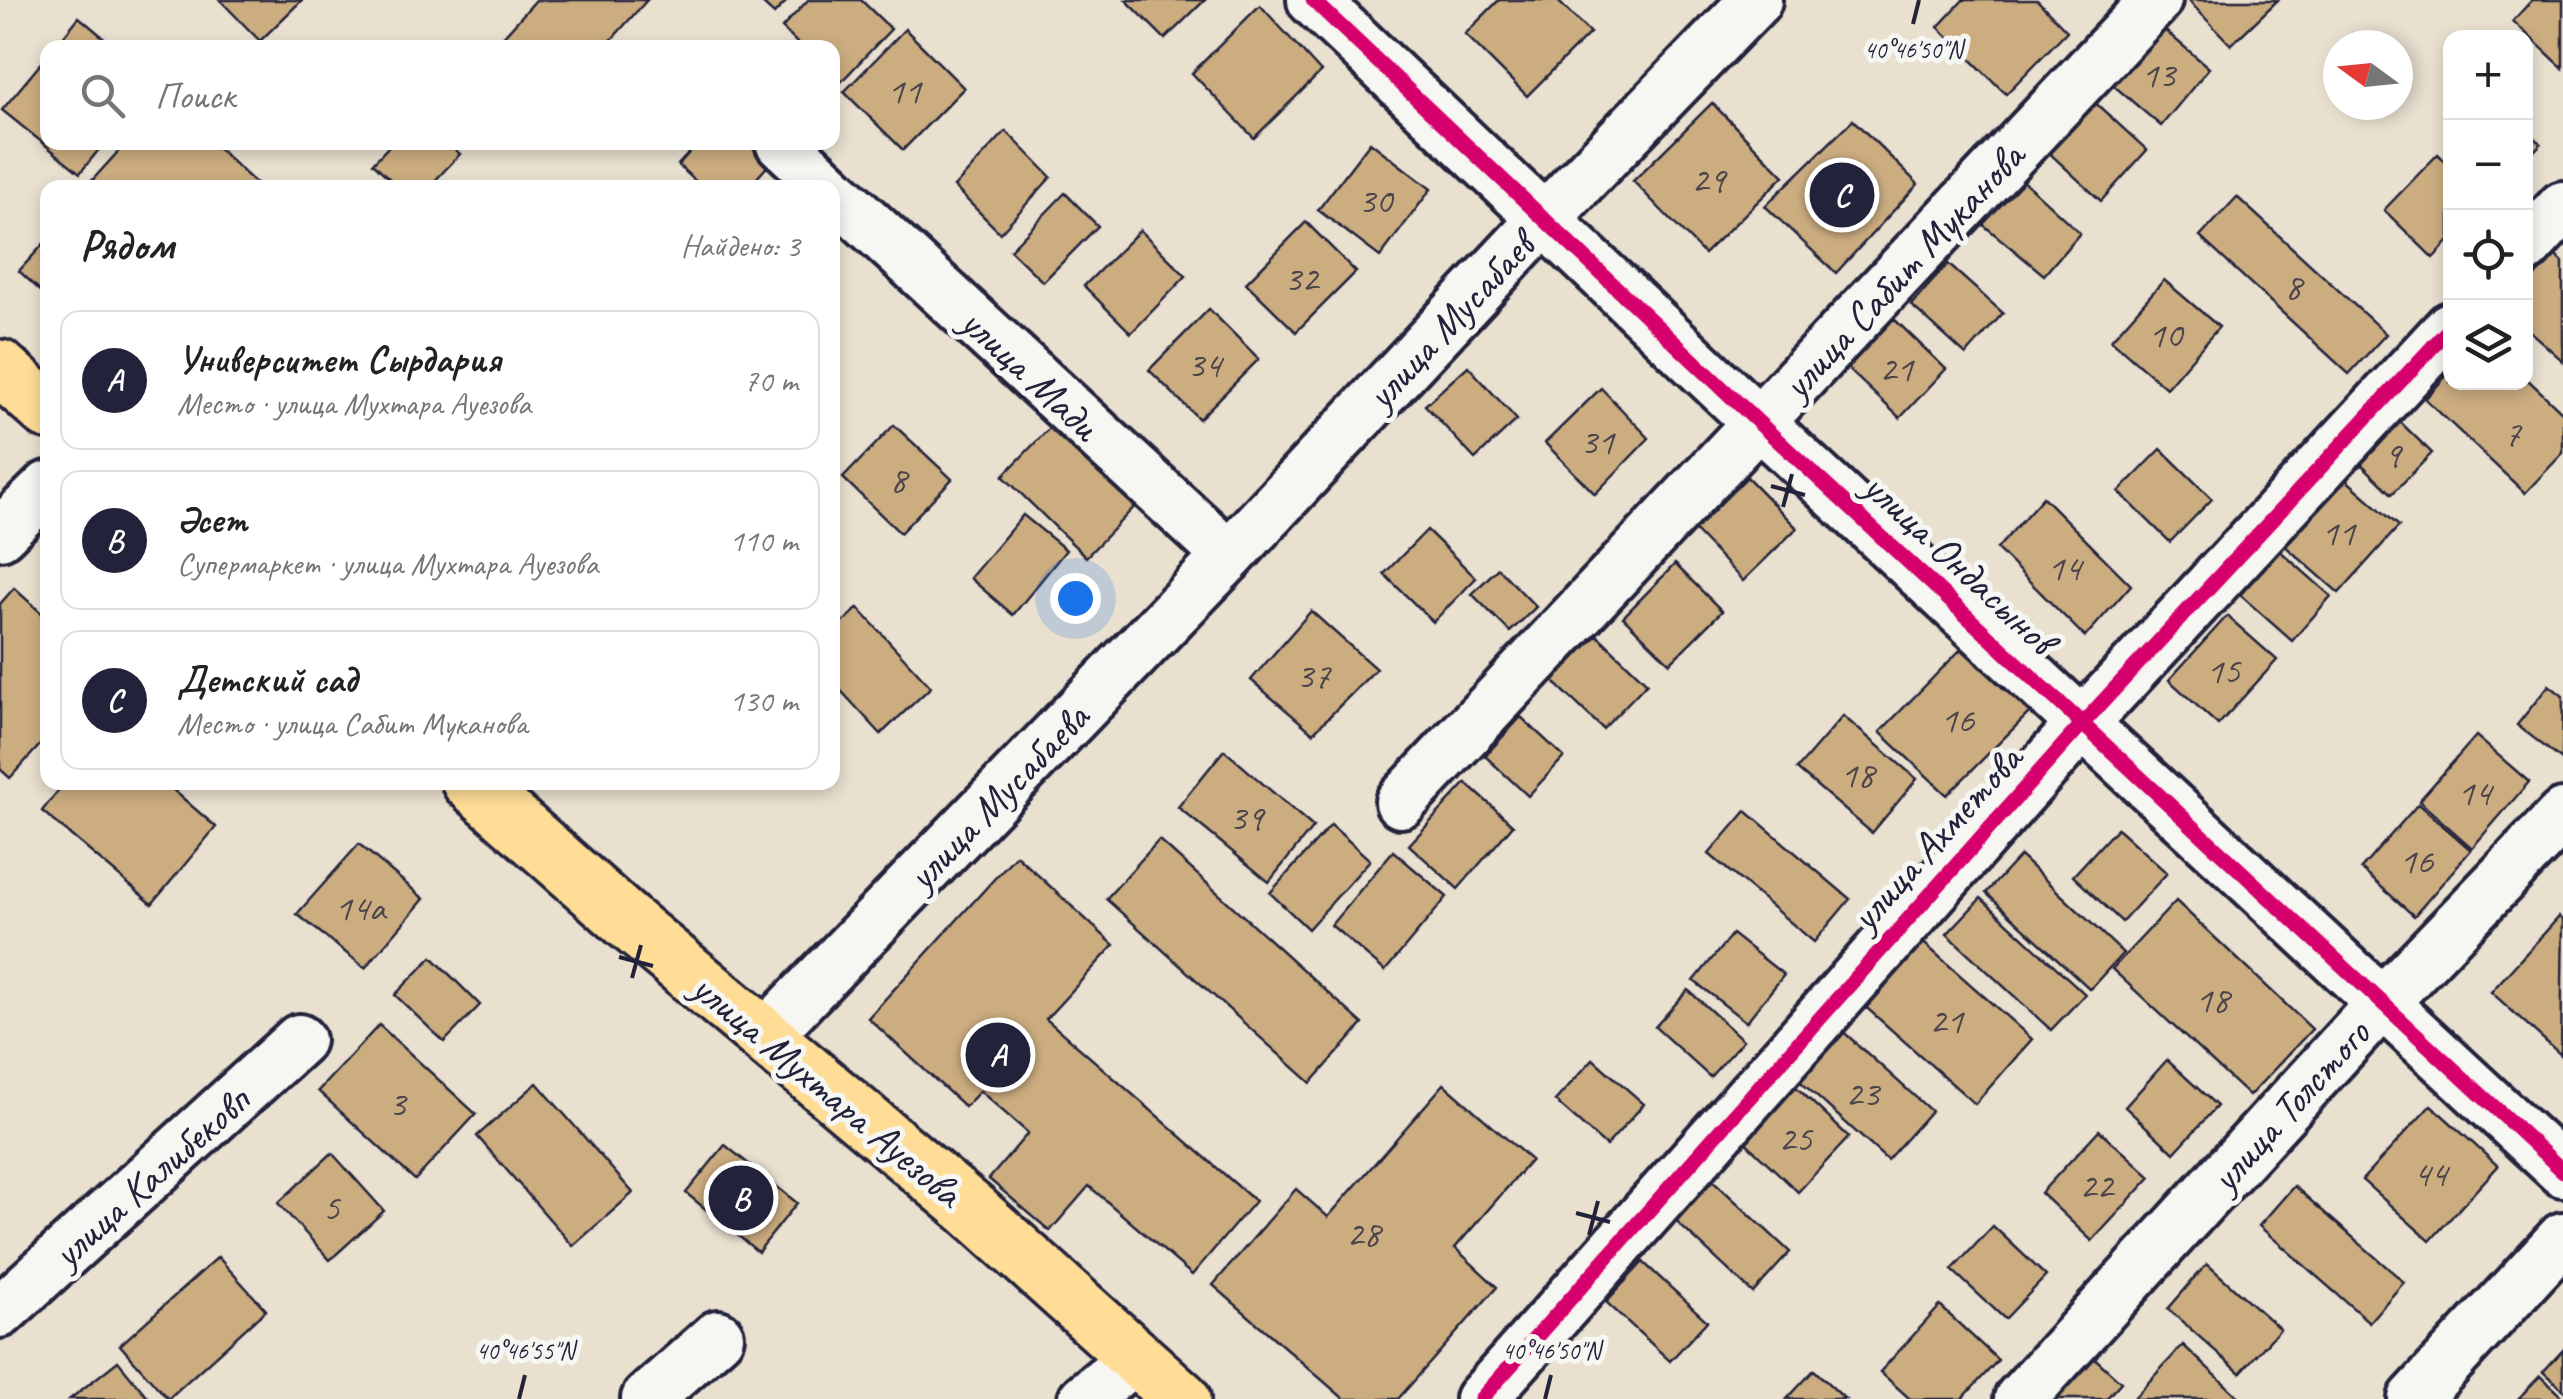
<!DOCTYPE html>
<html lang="ru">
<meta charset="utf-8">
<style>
:root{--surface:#fff;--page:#f2f2f2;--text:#222;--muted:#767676;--line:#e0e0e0;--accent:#22223b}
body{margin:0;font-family:Caveat,sans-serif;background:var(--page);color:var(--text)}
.controls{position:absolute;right:30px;top:30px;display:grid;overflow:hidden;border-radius:20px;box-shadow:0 5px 15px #0003}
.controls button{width:90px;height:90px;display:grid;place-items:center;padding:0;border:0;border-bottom:2px solid var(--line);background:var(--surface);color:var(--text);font:50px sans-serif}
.compass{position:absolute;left:2323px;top:30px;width:90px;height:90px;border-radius:50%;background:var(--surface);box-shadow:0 5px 15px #0003;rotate:285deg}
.you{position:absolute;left:1075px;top:598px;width:35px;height:35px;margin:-25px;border:8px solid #fff;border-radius:50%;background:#1a73e8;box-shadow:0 0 0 15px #1a73e833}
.badge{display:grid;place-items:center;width:65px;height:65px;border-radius:50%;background:var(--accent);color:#fff;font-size:32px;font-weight:700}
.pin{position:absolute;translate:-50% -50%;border:5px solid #fff;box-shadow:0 2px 10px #0006}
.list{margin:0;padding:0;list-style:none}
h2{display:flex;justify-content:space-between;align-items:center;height:130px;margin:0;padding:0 40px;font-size:42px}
h2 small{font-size:32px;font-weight:400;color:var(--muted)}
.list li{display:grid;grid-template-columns:65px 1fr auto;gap:30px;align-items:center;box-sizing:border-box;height:140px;margin:0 20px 20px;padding:0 20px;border:2px solid var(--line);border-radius:20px}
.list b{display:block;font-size:38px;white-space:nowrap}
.list p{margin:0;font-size:32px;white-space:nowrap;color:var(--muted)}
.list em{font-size:32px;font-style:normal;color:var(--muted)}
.icon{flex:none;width:55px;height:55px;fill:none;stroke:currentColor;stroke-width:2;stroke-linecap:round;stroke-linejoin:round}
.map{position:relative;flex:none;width:2563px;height:1399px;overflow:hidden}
.search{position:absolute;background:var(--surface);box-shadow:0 5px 15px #0003;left:40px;top:40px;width:800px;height:110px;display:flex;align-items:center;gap:25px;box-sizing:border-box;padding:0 35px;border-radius:20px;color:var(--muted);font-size:38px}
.panel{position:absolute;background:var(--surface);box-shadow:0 5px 15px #0003;left:40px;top:180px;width:800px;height:610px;border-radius:20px}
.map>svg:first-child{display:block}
.building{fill:#ccad80;stroke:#22223b;stroke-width:2.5}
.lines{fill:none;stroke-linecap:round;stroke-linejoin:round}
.minor-casing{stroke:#22223b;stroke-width:58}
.primary-casing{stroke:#22223b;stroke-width:62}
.minor{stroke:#f6f6f2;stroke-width:50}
.primary{stroke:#ffdd96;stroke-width:55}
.cycleway-casing{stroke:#f6f6f2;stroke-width:21}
.cycleway{stroke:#d6006c;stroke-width:15}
.ticks{fill:none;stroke:#22223b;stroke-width:4}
.labels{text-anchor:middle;stroke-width:10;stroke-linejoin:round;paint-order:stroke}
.number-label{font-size:38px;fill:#4c454c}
.street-label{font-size:42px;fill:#22223b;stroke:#f6f6f2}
.ticks-label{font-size:25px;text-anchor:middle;fill:#22223b;stroke:#f6f6f2;stroke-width:10;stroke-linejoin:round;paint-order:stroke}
</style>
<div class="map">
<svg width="2563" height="1399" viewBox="0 0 2563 1399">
<rect width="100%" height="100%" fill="#e9e0d0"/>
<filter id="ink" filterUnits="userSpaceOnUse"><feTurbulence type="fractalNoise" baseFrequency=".01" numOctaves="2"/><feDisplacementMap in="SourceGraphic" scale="20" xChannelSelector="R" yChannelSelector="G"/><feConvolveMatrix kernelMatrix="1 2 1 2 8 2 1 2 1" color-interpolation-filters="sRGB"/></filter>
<g filter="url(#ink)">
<!-- building -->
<g class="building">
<polygon points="220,0 302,0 260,41"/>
<polygon points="536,0 647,0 604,48 493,48"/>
<polygon points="759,0 788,0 774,14"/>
<polygon points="808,0 861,0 891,29 839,84 832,78 832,48 802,48 782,28"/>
<polygon points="1126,0 1205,0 1165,39"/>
<polygon points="1499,0 1557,0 1590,33 1527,96 1465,34"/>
<polygon points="1963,0 2037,0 2067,31 2006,94 1938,27"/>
<polygon points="2188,0 2278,0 2231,45"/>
<polygon points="2532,0 2563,0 2563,68 2513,21"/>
<polygon points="1260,5 1321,72 1254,138 1192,73"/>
<polygon points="79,17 116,48 54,48"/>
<polygon points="2155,22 2209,68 2161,126 2106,79"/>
<polygon points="905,29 964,88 903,150 844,92"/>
<polygon points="48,55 48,142 105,142 80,173 2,110"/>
<polygon points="2091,99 2147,150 2101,201 2046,150"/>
<polygon points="1712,103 1784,176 1704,254 1633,181"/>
<polygon points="1853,120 1918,184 1836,273 1765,206"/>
<polygon points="2526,129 2541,144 2526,159"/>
<polygon points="1006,131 1051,177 1000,233 954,187"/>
<polygon points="127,142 211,142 261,188 91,188 88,185"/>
<polygon points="393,142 447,142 460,154 428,188 399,188 373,163"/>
<polygon points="699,142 749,142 771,162 748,188 703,188 678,165"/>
<polygon points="1370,142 1431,189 1380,257 1318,210"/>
<polygon points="2438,154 2450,166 2450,240 2433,258 2384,210"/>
<polygon points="2019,177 2080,233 2044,275 1980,222"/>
<polygon points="1065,193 1098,226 1043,282 1010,250"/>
<polygon points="2237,197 2386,334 2349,374 2200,237"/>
<polygon points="1306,222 1356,272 1296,332 1246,283"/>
<polygon points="1140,230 1186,276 1131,333 1084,286"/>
<polygon points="48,239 48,298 19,271"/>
<polygon points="2555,255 2563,262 2563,361 2526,328 2526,286"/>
<polygon points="1948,264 2003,313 1966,355 1911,305"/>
<polygon points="2164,280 2219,327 2166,388 2111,340"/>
<polygon points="1209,309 1259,359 1199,419 1149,370"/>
<polygon points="1892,317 1946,369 1900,418 1845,366"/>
<polygon points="1468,366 1517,420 1475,459 1425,405"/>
<polygon points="2450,372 2450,382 2526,382 2526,378 2563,413 2563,453 2525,493 2425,399"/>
<polygon points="1601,388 1649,438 1595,494 1545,443"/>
<polygon points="2393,415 2432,453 2392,494 2353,456"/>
<polygon points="1059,418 1142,499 1086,557 1003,476"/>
<polygon points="894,425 952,479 900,533 843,478"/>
<polygon points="2161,449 2212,499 2170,542 2119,492"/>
<polygon points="2336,471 2399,526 2339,593 2276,538"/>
<polygon points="1747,477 1797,528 1743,581 1694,530"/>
<polygon points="2043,497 2131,585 2085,637 1997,549"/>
<polygon points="1023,515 1066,550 1013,615 970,578"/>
<polygon points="1427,530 1476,578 1433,622 1384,574"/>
<polygon points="2279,550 2331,596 2292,641 2240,595"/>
<polygon points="1675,564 1722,611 1670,663 1623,617"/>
<polygon points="1498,568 1536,607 1510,632 1472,594"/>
<polygon points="14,588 48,619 48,736 10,778 0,769 0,604"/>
<polygon points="858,608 931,687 881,734 832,681 832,633"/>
<polygon points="1311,611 1376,669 1313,733 1251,680"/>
<polygon points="2227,616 2277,660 2218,725 2169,680"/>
<polygon points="1597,635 1647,683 1603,729 1553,681"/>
<polygon points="1967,643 2036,706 1947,795 1880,732"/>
<polygon points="2549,685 2563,696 2562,760 2517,725"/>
<polygon points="1843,716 1917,779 1872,833 1797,769"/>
<polygon points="1521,717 1564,757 1528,796 1485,756"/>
<polygon points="2476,736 2529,782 2472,848 2419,801"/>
<polygon points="1224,750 1313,827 1269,882 1178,807"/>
<polygon points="65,782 164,782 216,827 152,904 42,811"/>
<polygon points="1466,783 1513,825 1458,889 1409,845"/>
<polygon points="2418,804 2471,850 2414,916 2361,869"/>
<polygon points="1746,811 1850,899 1814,942 1709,854"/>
<polygon points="1331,825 1370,860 1308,929 1270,893"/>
<polygon points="2117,828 2167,873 2122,922 2073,876"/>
<polygon points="1159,840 1363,1024 1311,1083 1106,899"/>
<polygon points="359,844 424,899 365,968 297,914"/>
<polygon points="1393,851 1447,897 1385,971 1331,925"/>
<polygon points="1016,855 1114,945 1046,1019 1255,1201 1192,1275 1089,1186 1050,1231 989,1179 1028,1133 980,1091 965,1107 868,1018"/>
<polygon points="2020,856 2123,953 2090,989 1986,893"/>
<polygon points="1981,898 2085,994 2051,1030 1947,934"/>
<polygon points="2176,901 2312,1029 2249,1096 2112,969"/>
<polygon points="2559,917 2563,920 2561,1055 2491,992"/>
<polygon points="1732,934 1784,975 1746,1022 1694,981"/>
<polygon points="1917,937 2032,1039 1975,1104 1860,1002"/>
<polygon points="432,957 480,1005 444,1042 395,995"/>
<polygon points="1688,990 1743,1040 1710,1077 1655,1027"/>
<polygon points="379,1025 476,1114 415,1180 318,1091"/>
<polygon points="1837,1026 1931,1111 1887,1160 1793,1075"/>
<polygon points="1593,1059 1644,1104 1606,1146 1555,1101"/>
<polygon points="2167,1060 2217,1106 2174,1153 2125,1107"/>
<polygon points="537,1083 633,1193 573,1246 477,1136"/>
<polygon points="1444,1084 1531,1160 1455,1248 1497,1287 1398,1399 1344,1399 1213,1285 1296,1189 1328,1217"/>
<polygon points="1793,1084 1849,1137 1798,1192 1741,1138"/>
<polygon points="2431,1105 2498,1166 2430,1241 2362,1180"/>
<polygon points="2099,1130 2151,1177 2092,1241 2041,1193"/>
<polygon points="725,1145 797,1203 758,1252 686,1193"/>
<polygon points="332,1153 384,1211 330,1260 278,1203"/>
<polygon points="1705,1173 1790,1252 1753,1293 1668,1214"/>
<polygon points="2294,1186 2404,1282 2369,1322 2259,1226"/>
<polygon points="1993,1226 2046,1276 2005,1319 1952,1270"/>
<polygon points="218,1257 266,1310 168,1399 120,1345"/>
<polygon points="1643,1262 1707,1321 1670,1361 1606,1302"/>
<polygon points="2207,1264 2280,1329 2240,1373 2168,1309"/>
<polygon points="1940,1306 1998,1360 1962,1399 1910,1399 1880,1372"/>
<polygon points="2077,1342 2121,1382 2106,1399 2025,1399"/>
<polygon points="2183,1345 2241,1399 2133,1399"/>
<polygon points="2563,1350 2563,1390 2543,1372"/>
<polygon points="118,1361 149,1399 70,1399"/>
<polygon points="1814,1370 1845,1399 1787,1399"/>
<polygon points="2540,1376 2563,1398 2563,1399 2518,1399"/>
</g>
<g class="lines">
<!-- minor casing -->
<g class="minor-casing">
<g id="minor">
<polyline points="1313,0 1758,422 2563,1171"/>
<polyline points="781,142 830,188"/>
<polyline points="832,190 1229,556"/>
<polyline points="2526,247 2563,207"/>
<polyline points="0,534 48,487"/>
<polyline points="1401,802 2156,0"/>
<polyline points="765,1036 1229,556 1543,220 1756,0"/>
<polyline points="0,1312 299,1040"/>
<polyline points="647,1399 718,1336"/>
<polyline points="1084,1399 1134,1358"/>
<polyline points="1481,1399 2082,724 2450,328"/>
<polyline points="2020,1399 2382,1003 2563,815"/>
<polyline points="2414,1399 2563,1238"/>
</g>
</g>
<!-- primary casing -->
<g class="primary-casing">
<g id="primary">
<polyline points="0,368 48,411"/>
<polyline points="470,782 627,921 972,1210 1182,1399"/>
</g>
</g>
<!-- minor -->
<use href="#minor" class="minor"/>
<!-- primary -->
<use href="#primary" class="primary"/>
<!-- cycleway casing -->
<g class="cycleway-casing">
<g id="cycleway">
<polyline points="1313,0 1758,422 2563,1171"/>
<polyline points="1481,1399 2082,724 2450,328"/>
</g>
</g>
<!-- cycleway -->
<use href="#cycleway" class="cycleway"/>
</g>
</g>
<!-- ticks -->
<path class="ticks" d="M1913,24L1919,0M1771,486L1805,495M1783,507L1792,474M619,957L653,966M632,978L641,945M1576,1213L1610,1222M1589,1235L1598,1201M519,1399L525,1375M1545,1399L1551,1375"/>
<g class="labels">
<!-- number labels -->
<g class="number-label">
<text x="2158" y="87">13</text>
<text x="904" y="103">11</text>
<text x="1708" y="192">29</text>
<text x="1375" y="213">30</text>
<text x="1301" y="291">32</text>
<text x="2293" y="299">8</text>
<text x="2165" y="347">10</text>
<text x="1204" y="377">34</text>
<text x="1896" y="381">21</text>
<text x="2512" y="446">7</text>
<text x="1597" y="454">31</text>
<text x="2392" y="467">9</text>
<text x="898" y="492">8</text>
<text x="2338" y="545">11</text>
<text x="2064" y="580">14</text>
<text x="2223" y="683">15</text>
<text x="1313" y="688">37</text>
<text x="1957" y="732">16</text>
<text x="1857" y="787">18</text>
<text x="2474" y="805">14</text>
<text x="1246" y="830">39</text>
<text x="2416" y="873">16</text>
<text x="360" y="920">14а</text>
<text x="2212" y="1012">18</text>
<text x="1946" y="1033">21</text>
<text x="1862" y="1106">23</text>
<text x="397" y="1116">3</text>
<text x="1795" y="1151">25</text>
<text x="2430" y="1186">44</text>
<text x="2096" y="1198">22</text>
<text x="331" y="1220">5</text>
<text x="1363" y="1246">28</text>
</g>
<!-- street labels -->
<g class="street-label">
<text transform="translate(1902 270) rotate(-47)" y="15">улица Сабит Муканова</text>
<text transform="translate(1449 320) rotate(-47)" y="15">улица Мусабаев</text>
<text transform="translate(1031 373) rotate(43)" y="15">улица Мади</text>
<text transform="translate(1960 562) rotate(43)" y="15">улица Ондасынов</text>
<text transform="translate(997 796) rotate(-46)" y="15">улица Мусабаева</text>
<text transform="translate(1935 837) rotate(-48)" y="15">улица Ахметова</text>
<text transform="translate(828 1089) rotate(40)" y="15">улица Мухтара Ауезова</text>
<text transform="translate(2289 1105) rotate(-48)" y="15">улица Толстого</text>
<text transform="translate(150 1176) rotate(-42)" y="15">улица Калибековп</text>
</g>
</g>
<g class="ticks-label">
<text x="1913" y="58">40°46'50"N</text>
<text x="525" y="1359">40°46'55"N</text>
<text x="1551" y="1359">40°46'50"N</text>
</g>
</svg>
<div class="controls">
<button>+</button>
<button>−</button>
<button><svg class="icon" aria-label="locate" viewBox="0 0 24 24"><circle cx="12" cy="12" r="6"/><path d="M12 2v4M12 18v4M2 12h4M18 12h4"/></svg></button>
<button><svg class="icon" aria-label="layers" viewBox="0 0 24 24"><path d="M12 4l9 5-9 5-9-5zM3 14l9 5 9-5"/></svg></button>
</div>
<svg class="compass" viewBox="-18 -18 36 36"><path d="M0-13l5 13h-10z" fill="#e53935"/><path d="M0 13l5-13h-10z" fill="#767676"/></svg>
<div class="you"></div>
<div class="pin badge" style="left:998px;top:1055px">A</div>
<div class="pin badge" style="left:741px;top:1198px">B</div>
<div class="pin badge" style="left:1842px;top:195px">C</div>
<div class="search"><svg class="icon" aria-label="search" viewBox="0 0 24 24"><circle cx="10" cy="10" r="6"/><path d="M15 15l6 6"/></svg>Поиск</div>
<section class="panel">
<h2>Рядом<small>Найдено: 3</small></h2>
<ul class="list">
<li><span class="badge">A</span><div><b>Университет Сырдария</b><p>Место · улица Мухтара Ауезова</p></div><em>70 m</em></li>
<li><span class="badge">B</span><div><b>Әсет</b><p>Супермаркет · улица Мухтара Ауезова</p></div><em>110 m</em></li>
<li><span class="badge">C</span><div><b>Детский сад</b><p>Место · улица Сабит Муканова</p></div><em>130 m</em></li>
</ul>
</section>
</div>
